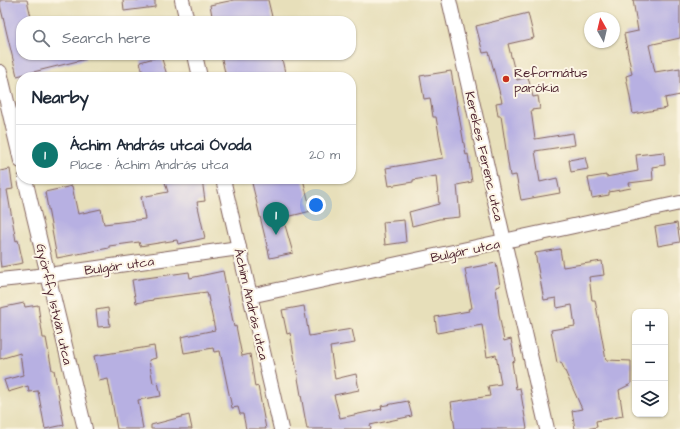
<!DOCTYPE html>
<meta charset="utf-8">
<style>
:root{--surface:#fff;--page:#f6f6f7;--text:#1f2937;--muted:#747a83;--line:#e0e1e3;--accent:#0f766e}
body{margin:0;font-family:"Architects Daughter",sans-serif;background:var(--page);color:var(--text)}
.controls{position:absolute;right:12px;bottom:12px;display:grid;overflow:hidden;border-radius:8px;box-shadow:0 1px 3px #0004}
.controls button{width:36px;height:36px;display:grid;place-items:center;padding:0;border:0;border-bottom:1px solid var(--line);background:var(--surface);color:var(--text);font:20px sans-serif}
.compass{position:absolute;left:584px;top:12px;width:36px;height:36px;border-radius:50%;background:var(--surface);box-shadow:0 1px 3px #0004;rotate:352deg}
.you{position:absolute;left:316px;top:205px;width:14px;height:14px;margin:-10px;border:3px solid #fff;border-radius:50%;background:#1a73e8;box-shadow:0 0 0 6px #1a73e833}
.badge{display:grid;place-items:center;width:26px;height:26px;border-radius:50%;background:var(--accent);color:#fff;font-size:13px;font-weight:700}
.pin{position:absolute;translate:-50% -33px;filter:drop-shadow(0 1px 2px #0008)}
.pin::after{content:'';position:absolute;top:21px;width:14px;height:12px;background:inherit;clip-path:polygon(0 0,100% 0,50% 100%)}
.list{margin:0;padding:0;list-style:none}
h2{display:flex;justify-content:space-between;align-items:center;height:52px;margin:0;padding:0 16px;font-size:17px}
h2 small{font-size:13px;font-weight:400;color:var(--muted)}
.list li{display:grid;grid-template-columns:26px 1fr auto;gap:12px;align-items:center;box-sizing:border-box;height:60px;padding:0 16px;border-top:1px solid var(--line)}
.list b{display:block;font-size:15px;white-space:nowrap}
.list p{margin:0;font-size:13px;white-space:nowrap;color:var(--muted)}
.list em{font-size:13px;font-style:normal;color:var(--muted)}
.icon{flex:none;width:22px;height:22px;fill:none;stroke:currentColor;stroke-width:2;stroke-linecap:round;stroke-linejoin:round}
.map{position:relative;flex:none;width:680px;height:429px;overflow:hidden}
.search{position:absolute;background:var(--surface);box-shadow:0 1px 3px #0004;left:16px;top:16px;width:340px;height:44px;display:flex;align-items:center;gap:10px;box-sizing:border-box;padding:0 14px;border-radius:16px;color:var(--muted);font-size:15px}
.panel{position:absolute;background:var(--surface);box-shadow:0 1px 3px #0004;left:16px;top:72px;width:340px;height:112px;border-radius:16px}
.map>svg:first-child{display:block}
.building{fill:#b7b0e2}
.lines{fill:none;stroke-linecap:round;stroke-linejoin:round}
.minor-casing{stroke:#81625d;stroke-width:16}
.minor{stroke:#fff;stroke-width:14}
.poi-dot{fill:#c8321e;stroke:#fcf5e5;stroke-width:1.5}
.labels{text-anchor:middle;stroke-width:4;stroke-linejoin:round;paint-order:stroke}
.poi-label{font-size:13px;fill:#4a1f2b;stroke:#fcf5e5;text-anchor:start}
.street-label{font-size:13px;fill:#4a1f2b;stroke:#fcf5e5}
</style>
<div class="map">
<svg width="680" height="429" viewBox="0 0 680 429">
<rect width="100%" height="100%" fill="#fcf5e5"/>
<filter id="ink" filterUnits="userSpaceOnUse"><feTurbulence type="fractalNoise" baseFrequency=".025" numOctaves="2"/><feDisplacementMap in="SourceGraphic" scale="8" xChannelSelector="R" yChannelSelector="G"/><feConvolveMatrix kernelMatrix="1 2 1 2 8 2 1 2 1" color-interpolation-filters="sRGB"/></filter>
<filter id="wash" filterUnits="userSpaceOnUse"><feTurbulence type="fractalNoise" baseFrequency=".012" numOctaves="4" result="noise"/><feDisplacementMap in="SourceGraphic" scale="16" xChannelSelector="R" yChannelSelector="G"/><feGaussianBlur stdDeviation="0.9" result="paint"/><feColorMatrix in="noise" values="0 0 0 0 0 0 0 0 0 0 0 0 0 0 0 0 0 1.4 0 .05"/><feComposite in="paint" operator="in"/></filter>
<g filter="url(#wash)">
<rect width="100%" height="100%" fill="#e7dfba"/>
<g id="blocks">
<!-- building -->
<g class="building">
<polygon points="0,0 27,0 32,21 21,21 21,55 85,55 86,59 17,76 0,5"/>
<polygon points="123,0 155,0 155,7 124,11"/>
<polygon points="234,0 268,0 273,21 213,21 210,5"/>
<polygon points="633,0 680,0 680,38 649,45 655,72 680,68 680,95 665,98 667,108 633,114 626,76 632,74 624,34 638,31"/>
<polygon points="528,13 534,38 508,44 517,80 528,77 533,97 538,96 540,109 531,110 535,139 573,133 575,145 535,151 540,182 557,178 560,193 521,200 516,175 510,176 501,116 498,116 496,103 502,102 489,52 483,53 476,26"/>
<polygon points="221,55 281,55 286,77 226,77"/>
<polygon points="161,56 167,75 160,77 144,77 140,62"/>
<polygon points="451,71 466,155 468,154 472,182 457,185 460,217 439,219 412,226 409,212 439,204 436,176 413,180 413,182 389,186 386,168 443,158 436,117 433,117 430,98 424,99 420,76"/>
<polygon points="664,152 665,165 652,167 653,180 629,183 631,188 609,192 609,195 592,198 588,178 606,175 606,177 638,171 636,155"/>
<polygon points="585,157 588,169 571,172 569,160"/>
<polygon points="10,169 13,189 7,190 16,241 18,240 23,263 1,267 0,260 0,171"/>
<polygon points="164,179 202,179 205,201 197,202 205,238 178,244 177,240 140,246 139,242 109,246 109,248 57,258 45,192 72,186 78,214 101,209 104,224 145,219 141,197 168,192"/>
<polygon points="251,179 303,179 311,211 283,218 293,253 270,258"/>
<polygon points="404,220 406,242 385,245 383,222"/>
<polygon points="677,223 680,242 658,246 655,227"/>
<polygon points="560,249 563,267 602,261 604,275 589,277 592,300 595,300 606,360 631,361 631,384 619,390 623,416 596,421 597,427 586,429 575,429 572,411 582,409 561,362 557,363 551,330 575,326 572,305 557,308 556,298 544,300 535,253"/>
<polygon points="496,263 500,286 496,287 499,314 504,341 511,339 515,361 512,362 516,389 520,388 527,429 455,429 451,402 490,396 488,386 501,384 496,355 487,357 482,325 437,333 435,317 469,311 468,309 472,308 465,269"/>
<polygon points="223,271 234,327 236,326 242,356 250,354 255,387 258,386 266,429 246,429 243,414 240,414 238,407 232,408 220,351 214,352 213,348 184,353 181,337 215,330 207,292 153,299 153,300 136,303 132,280 189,272 190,278"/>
<polygon points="24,303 25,307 38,305 43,338 46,338 52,370 54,370 64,425 45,429 38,391 29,392 28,386 8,392 4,380 23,375 20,353 0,359 0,308"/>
<polygon points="304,306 309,336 352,329 355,343 330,347 335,379 356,374 359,390 334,395 340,418 382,409 381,406 408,401 412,416 370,425 371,429 307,429 290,333 287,334 282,310"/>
<polygon points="108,308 110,326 98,327 96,310"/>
<polygon points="154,346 156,358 149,360 153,383 158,382 161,396 138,400 143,429 117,429 108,379 99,381 94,356"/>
<polygon points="189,415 192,429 151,429 151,425"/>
</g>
</g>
</g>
<g filter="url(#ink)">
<use href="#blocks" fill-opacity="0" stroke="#81625d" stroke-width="1"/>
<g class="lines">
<!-- minor casing -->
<g class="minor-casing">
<g id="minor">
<polyline points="182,0 187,21"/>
<polyline points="449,0 547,429"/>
<polyline points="195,55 200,77"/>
<polyline points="0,72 21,161"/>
<polyline points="25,179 85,429"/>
<polyline points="223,179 281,429"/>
<polyline points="0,280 48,275 239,248"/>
<polyline points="250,296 680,203"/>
</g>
</g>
<!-- minor -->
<use href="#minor" class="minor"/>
</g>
</g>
<!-- markers -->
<circle class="poi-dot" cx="506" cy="79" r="4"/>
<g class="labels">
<!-- poi labels -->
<g class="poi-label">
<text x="514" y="77">Református<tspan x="514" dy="15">parókia</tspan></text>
</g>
<!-- street labels -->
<g class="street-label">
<text transform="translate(485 156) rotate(77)" y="5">Kerekes Ferenc utca</text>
<text transform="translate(465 250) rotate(-12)" y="5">Bulgár utca</text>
<text transform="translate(119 265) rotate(-8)" y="5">Bulgár utca</text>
<text transform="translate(55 304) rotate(77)" y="5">Györffy István utca</text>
<text transform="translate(252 304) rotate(77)" y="5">Áchim András utca</text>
</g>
</g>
</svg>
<div class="controls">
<button>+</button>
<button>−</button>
<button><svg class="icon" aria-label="layers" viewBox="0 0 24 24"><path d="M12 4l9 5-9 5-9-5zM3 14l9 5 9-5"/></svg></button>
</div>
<svg class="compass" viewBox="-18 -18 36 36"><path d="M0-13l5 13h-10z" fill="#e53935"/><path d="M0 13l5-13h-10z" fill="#747a83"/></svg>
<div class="you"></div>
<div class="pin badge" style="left:276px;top:235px">1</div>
<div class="search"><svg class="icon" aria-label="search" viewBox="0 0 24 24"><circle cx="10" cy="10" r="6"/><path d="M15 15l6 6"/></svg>Search here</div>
<section class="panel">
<h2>Nearby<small></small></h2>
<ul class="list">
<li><span class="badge">1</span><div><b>Áchim András utcai Óvoda</b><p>Place · Áchim András utca</p></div><em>20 m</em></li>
</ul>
</section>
</div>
